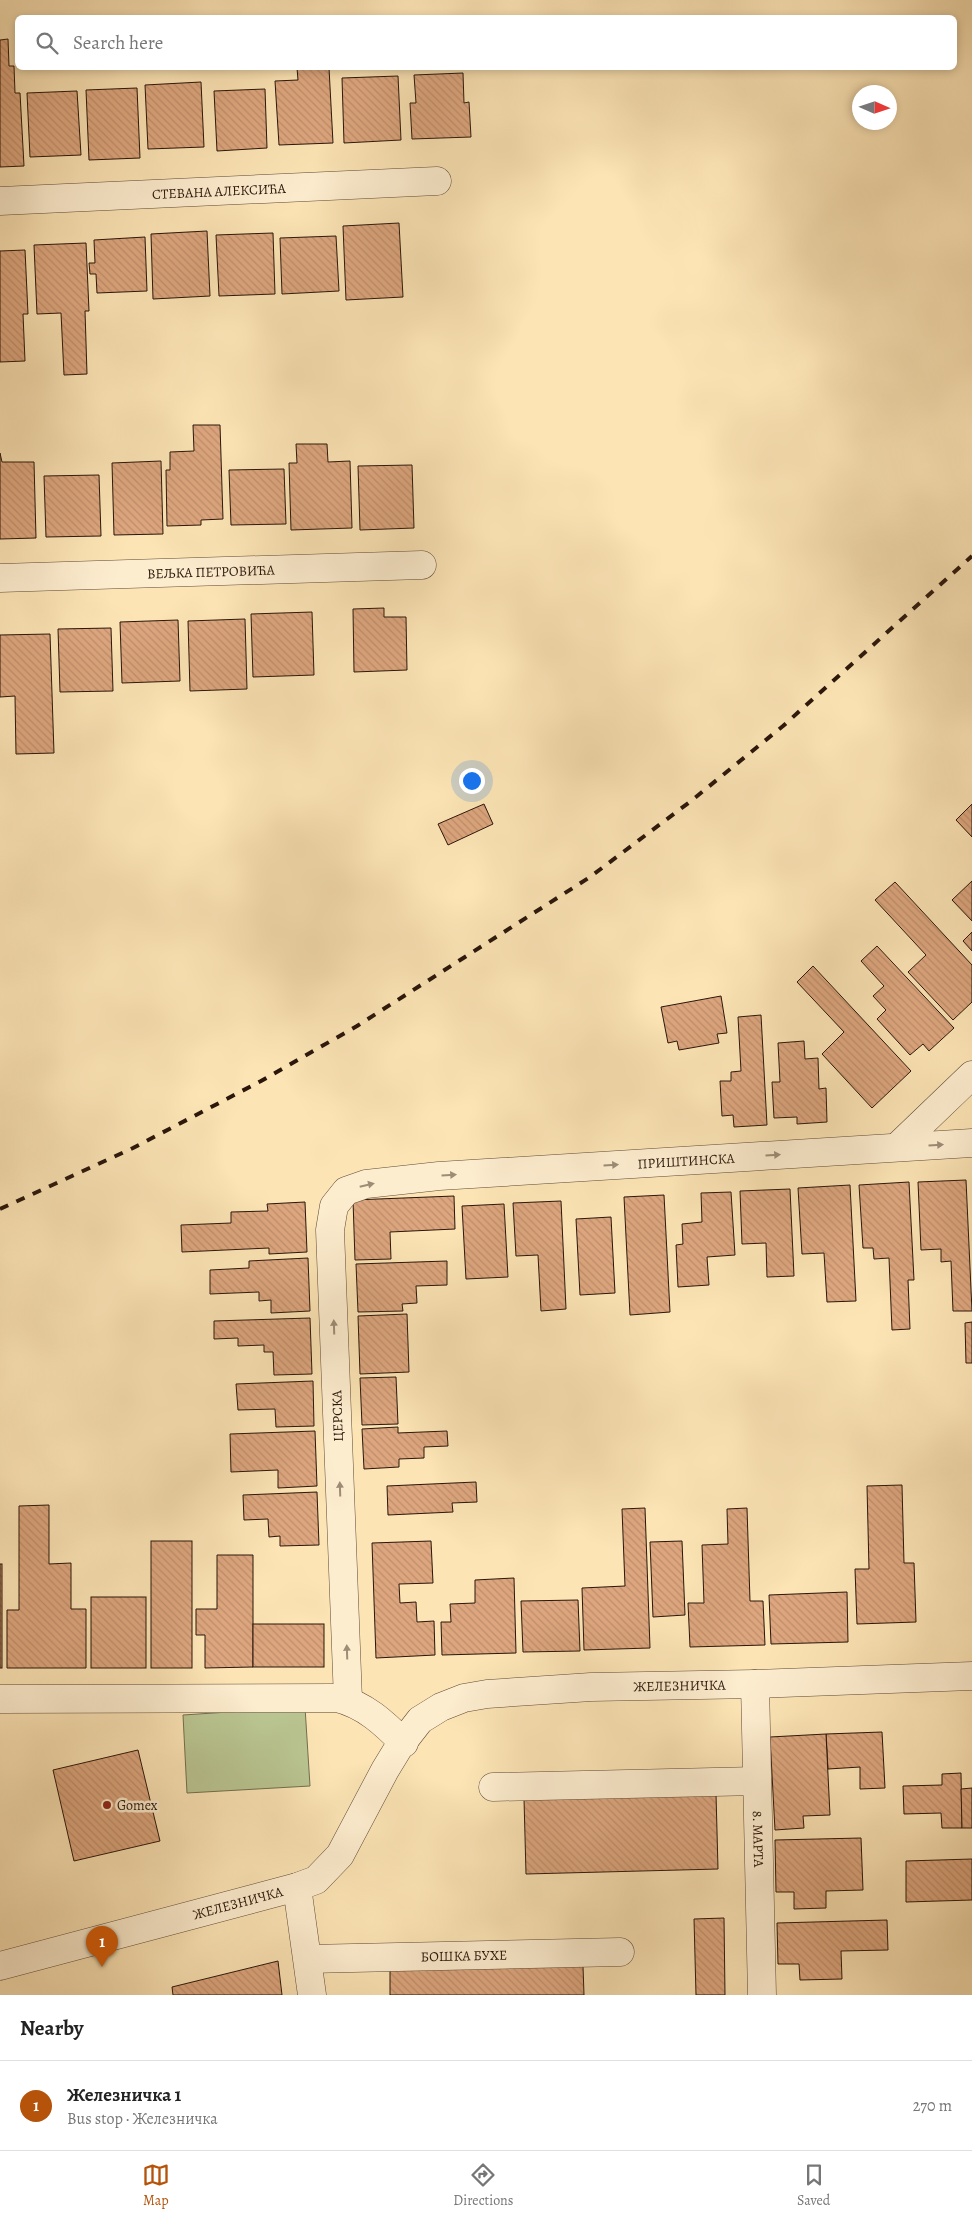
<!DOCTYPE html>
<meta charset="utf-8">
<style>
:root{--surface:#fff;--page:#f6f6f6;--text:#222;--muted:#767676;--line:#e0e0e0;--accent:#b45309}
body{margin:0;font-family:Alegreya,serif;background:var(--page);color:var(--text)}
.compass{position:absolute;left:852px;top:85px;width:45px;height:45px;border-radius:50%;background:var(--surface);box-shadow:0 2px 8px #0003;rotate:93deg}
.you{position:absolute;left:471px;top:780px;width:18px;height:18px;margin:-12px;border:4px solid #fff;border-radius:50%;background:#1a73e8;box-shadow:0 0 0 8px #1a73e833}
.badge{display:grid;place-items:center;width:32px;height:32px;border-radius:50%;background:var(--accent);color:#fff;font-size:16px;font-weight:700}
.pin{position:absolute;translate:-50% -41px;filter:drop-shadow(0 1px 2px #0008)}
.pin::after{content:'';position:absolute;top:26px;width:18px;height:15px;background:inherit;clip-path:polygon(0 0,100% 0,50% 100%)}
.list{margin:0;padding:0;list-style:none}
h2{display:flex;justify-content:space-between;align-items:center;height:65px;margin:0;padding:0 20px;font-size:21px}
h2 small{font-size:16px;font-weight:400;color:var(--muted)}
.list li{display:grid;grid-template-columns:32px 1fr auto;gap:15px;align-items:center;box-sizing:border-box;height:90px;padding:0 20px;border-top:1px solid var(--line)}
.list b{display:block;font-size:19px;white-space:nowrap}
.list p{margin:0;font-size:16px;white-space:nowrap;color:var(--muted)}
.list em{font-size:16px;font-style:normal;color:var(--muted)}
.icon{flex:none;width:28px;height:28px;fill:none;stroke:currentColor;stroke-width:2;stroke-linecap:round;stroke-linejoin:round}
.map{position:relative;flex:none;width:972px;height:1995px;overflow:hidden}
.search{position:absolute;background:var(--surface);box-shadow:0 2px 8px #0003;left:15px;right:15px;top:15px;height:55px;display:flex;align-items:center;gap:12px;box-sizing:border-box;padding:0 18px;border-radius:8px;color:var(--muted);font-size:19px}
.sheet{height:155px;background:var(--surface)}
nav{display:flex;justify-content:space-around;align-items:center;box-sizing:border-box;height:70px;border-top:1px solid var(--line);background:var(--surface);font-size:14px;color:var(--muted)}
nav a{display:grid;justify-items:center;gap:2px}
nav .on{color:var(--accent)}
.map>svg:first-child{display:block}
.garden{fill:#b9c591;stroke:#726e4e}
.building{fill:url(#building-back-hatch);stroke:#2a160b}
.lines{fill:none;stroke-linecap:round;stroke-linejoin:round}
.minor-casing{stroke:#5e4a36;stroke-width:29}
.minor{stroke:#fdedcf;stroke-width:28}
.rail{stroke:#2a160b;stroke-width:4;stroke-dasharray:9 9;stroke-linecap:butt}
.oneway{fill:#9e8c77}
.poi-dot{fill:#8f2418;stroke:#fdedcf;stroke-width:2}
.labels{text-anchor:middle;stroke-width:5;stroke-linejoin:round;paint-order:stroke}
.street-label{font-size:14px;fill:#2a160b;stroke:#fdedcf}
.poi-label{font-size:14px;fill:#2a160b;stroke:#fdedcf;text-anchor:start}
</style>
<div class="map">
<svg width="972" height="1995" viewBox="0 0 972 1995">
<defs>
<pattern id="building-back-hatch" width="6" height="6" patternUnits="userSpaceOnUse" patternTransform="scale(1.25)"><rect width="6" height="6" fill="#dda67e"/><path d="M-1 5l2 2M0 0l6 6M5-1l2 2" fill="none" stroke="#be8e6c"/></pattern>
</defs>
<rect width="100%" height="100%" fill="#fce4b5"/>
<filter id="stains"><feTurbulence type="fractalNoise" baseFrequency=".004" numOctaves="4"/><feColorMatrix values="0 0 0 0 .2 0 0 0 0 .09 0 0 0 0 .02 0 0 0 .5 -.17"/></filter>
<radialGradient id="worn" r=".72"><stop offset=".6" stop-color="#630" stop-opacity="0"/><stop offset="1" stop-color="#630" stop-opacity=".3"/></radialGradient>
<!-- garden -->
<polygon class="garden" points="305,1707 310,1786 187,1793 183,1715"/>
<!-- building -->
<g class="building">
<polygon points="8,39 9,66 14,66 15,93 20,93 24,166 0,167 0,40"/>
<polygon points="297,68 329,68 333,143 279,145 275,81 298,80"/>
<polygon points="463,73 464,103 469,102 471,137 412,139 410,103 416,103 414,75"/>
<polygon points="398,76 401,140 344,143 342,78"/>
<polygon points="201,82 204,147 148,149 145,85"/>
<polygon points="137,88 140,158 89,160 86,90"/>
<polygon points="265,89 267,148 217,151 214,91"/>
<polygon points="77,91 81,155 30,157 27,93"/>
<polygon points="399,223 403,297 346,300 343,226"/>
<polygon points="207,231 210,296 153,299 151,234"/>
<polygon points="273,233 275,294 219,296 216,235"/>
<polygon points="336,236 339,291 282,294 280,238"/>
<polygon points="145,237 147,291 97,293 96,274 90,274 89,263 95,263 94,240"/>
<polygon points="86,243 89,311 85,311 87,374 64,375 61,313 37,314 34,245"/>
<polygon points="25,250 28,314 23,314 25,361 0,362 0,251"/>
<polygon points="193,425 220,425 223,519 201,520 201,525 167,526 166,470 170,470 170,452 194,451"/>
<polygon points="296,444 327,444 328,462 350,461 352,528 291,530 289,463 297,463"/>
<polygon points="0,453 2,462 34,462 36,538 0,539"/>
<polygon points="161,461 163,534 114,535 112,463"/>
<polygon points="412,465 414,528 360,530 358,466"/>
<polygon points="284,469 286,524 231,525 229,470"/>
<polygon points="99,475 101,536 46,537 44,476"/>
<polygon points="384,608 384,617 406,617 407,670 354,672 353,609"/>
<polygon points="312,612 314,675 253,677 251,614"/>
<polygon points="245,619 247,689 190,691 188,621"/>
<polygon points="178,620 180,681 122,683 120,622"/>
<polygon points="111,628 113,691 60,692 58,629"/>
<polygon points="50,634 54,753 16,754 15,696 0,697 0,635"/>
<polygon points="484,804 493,824 448,845 438,824"/>
<polygon points="972,804 972,837 956,820"/>
<polygon points="972,881 972,921 952,900"/>
<polygon points="895,882 972,965 972,1002 953,1020 908,972 926,955 875,900"/>
<polygon points="972,932 972,951 963,941"/>
<polygon points="877,946 954,1028 929,1051 923,1044 910,1055 877,1019 886,1010 873,996 884,986 861,961"/>
<polygon points="813,966 911,1071 872,1108 822,1054 844,1032 797,982"/>
<polygon points="721,996 727,1033 717,1034 719,1043 679,1050 677,1041 668,1043 661,1007"/>
<polygon points="761,1015 767,1125 734,1127 733,1115 722,1116 720,1081 731,1081 731,1072 741,1071 738,1017"/>
<polygon points="804,1041 805,1059 818,1058 819,1089 826,1088 827,1122 797,1124 797,1117 774,1118 772,1082 780,1082 778,1043"/>
<polygon points="966,1180 972,1311 953,1311 951,1261 941,1262 941,1249 921,1250 918,1182"/>
<polygon points="909,1182 914,1280 908,1280 910,1329 892,1330 889,1258 874,1259 873,1248 863,1248 859,1185"/>
<polygon points="850,1185 856,1301 827,1302 824,1253 802,1254 798,1188"/>
<polygon points="790,1189 794,1276 767,1277 766,1243 742,1244 740,1191"/>
<polygon points="731,1192 735,1255 707,1257 709,1285 678,1287 676,1245 683,1244 682,1224 702,1222 701,1193"/>
<polygon points="664,1195 670,1312 630,1315 624,1197"/>
<polygon points="454,1196 455,1229 390,1232 391,1259 355,1260 353,1200"/>
<polygon points="561,1201 566,1309 541,1311 538,1255 516,1256 513,1203"/>
<polygon points="305,1202 307,1252 269,1254 269,1248 182,1252 181,1225 231,1223 231,1212 268,1211 267,1204"/>
<polygon points="504,1204 508,1277 466,1279 462,1206"/>
<polygon points="611,1217 615,1293 580,1295 576,1219"/>
<polygon points="308,1258 310,1311 271,1313 271,1300 259,1301 259,1292 210,1294 210,1270 249,1268 249,1261"/>
<polygon points="447,1261 447,1285 416,1286 417,1303 402,1304 403,1311 358,1312 356,1264"/>
<polygon points="407,1314 409,1372 360,1374 358,1316"/>
<polygon points="310,1318 312,1374 274,1375 273,1352 264,1352 264,1345 238,1346 238,1338 214,1339 214,1321"/>
<polygon points="972,1322 972,1363 966,1363 965,1323"/>
<polygon points="396,1377 398,1424 362,1425 360,1378"/>
<polygon points="313,1381 314,1426 276,1427 275,1409 238,1410 236,1384"/>
<polygon points="398,1427 398,1433 447,1431 448,1446 424,1447 424,1458 399,1459 399,1467 364,1469 362,1429"/>
<polygon points="315,1431 317,1486 278,1488 278,1470 231,1472 230,1434"/>
<polygon points="476,1482 477,1502 452,1503 453,1512 388,1515 387,1486"/>
<polygon points="902,1485 904,1563 914,1563 916,1622 857,1624 855,1569 869,1569 867,1486"/>
<polygon points="317,1492 319,1545 280,1546 280,1536 269,1537 268,1519 244,1520 243,1495"/>
<polygon points="49,1505 49,1564 71,1563 71,1609 86,1609 86,1668 7,1668 7,1610 19,1610 19,1506"/>
<polygon points="645,1508 650,1648 584,1650 582,1588 625,1586 622,1509"/>
<polygon points="747,1508 750,1601 763,1601 765,1645 690,1647 688,1603 704,1603 702,1545 728,1544 727,1509"/>
<rect x="151" y="1541" width="41" height="127"/>
<polygon points="431,1541 433,1583 399,1584 400,1603 416,1602 417,1622 434,1621 435,1655 376,1658 372,1543"/>
<polygon points="682,1541 685,1615 653,1617 650,1542"/>
<polygon points="217,1555 253,1555 253,1667 205,1668 205,1635 196,1635 196,1609 217,1609"/>
<rect x="0" y="1564" width="2" height="104"/>
<polygon points="514,1578 516,1653 442,1655 441,1622 451,1622 450,1604 475,1603 475,1580"/>
<polygon points="847,1592 848,1642 771,1644 769,1595"/>
<rect x="91" y="1597" width="55" height="71"/>
<polygon points="578,1600 580,1651 523,1652 521,1601"/>
<rect x="253" y="1624" width="71" height="43"/>
<polygon points="882,1732 885,1788 860,1789 860,1767 828,1769 826,1734"/>
<polygon points="826,1734 830,1815 803,1816 804,1828 775,1830 770,1737"/>
<polygon points="138,1750 160,1841 74,1861 53,1770"/>
<polygon points="961,1773 962,1828 942,1828 941,1813 904,1814 903,1786 942,1785 942,1774"/>
<polygon points="972,1788 972,1828 962,1828 961,1789"/>
<polygon points="716,1794 718,1869 526,1874 524,1799"/>
<polygon points="861,1838 863,1890 826,1891 826,1908 794,1909 794,1892 776,1892 775,1840"/>
<polygon points="972,1859 972,1900 906,1902 906,1861"/>
<polygon points="724,1918 725,1995 696,1995 694,1919"/>
<polygon points="887,1920 888,1950 841,1951 842,1979 800,1980 799,1964 778,1964 777,1923"/>
<polygon points="278,1961 282,1995 173,1995 172,1987"/>
<polygon points="583,1966 584,1995 390,1995 390,1969"/>
</g>
<g class="lines">
<!-- minor casing -->
<g class="minor-casing">
<g id="minor">
<path id="s1" d="M0,201L437,181"/>
<path id="s2" d="M0,578L422,565"/>
<polyline points="897,1147 972,1075"/>
<path id="s3" d="M755,1684L762,1995"/>
<path d="M0,1699L337,1698C365,1705 384,1723 404,1743"/>
<path id="s4" d="M348,1700L330,1230L334,1206L346,1191L366,1184L439,1176L972,1143"/>
<polyline points="493,1787 757,1781"/>
<polyline points="297,1887 312,1995"/>
<path id="s5" d="M308,1959L620,1952"/>
<path id="s6" d="M0,1966L297,1887L316,1880L340,1855L385,1770L399,1747L420,1720L441,1707L464,1698L487,1694L591,1687L755,1684L972,1676"/>
</g>
</g>
<!-- minor -->
<use href="#minor" class="minor"/>
<!-- rail -->
<polyline class="rail" points="0,1209 133,1148 261,1081 357,1026 590,877 691,801 783,726 972,556"/>
</g>
<!-- one-way arrows -->
<defs><path id="oneway-solid" d="M-6-.8H1V-3.2L6.5 0L1 3.2V.8H-6Z" transform="scale(1.25)"/></defs>
<g class="oneway">
<use href="#oneway-solid" transform="translate(936 1145) rotate(-3)"/>
<use href="#oneway-solid" transform="translate(773 1155) rotate(-4)"/>
<use href="#oneway-solid" transform="translate(611 1165) rotate(-4)"/>
<use href="#oneway-solid" transform="translate(449 1175) rotate(-4)"/>
<use href="#oneway-solid" transform="translate(367 1185) rotate(-13)"/>
<use href="#oneway-solid" transform="translate(334 1327) rotate(-92)"/>
<use href="#oneway-solid" transform="translate(340 1489) rotate(-92)"/>
<use href="#oneway-solid" transform="translate(347 1652) rotate(-92)"/>
</g>
<!-- markers -->
<circle class="poi-dot" cx="107" cy="1805" r="5"/>
<g class="labels">
<!-- street labels -->
<g class="street-label">
<text dy="5" stroke="none"><textPath href="#s1" startOffset="219">СТЕВАНА АЛЕКСИЋА</textPath></text>
<text dy="5" stroke="none"><textPath href="#s2" startOffset="211">ВЕЉКА ПЕТРОВИЋА</textPath></text>
<text dy="5" stroke="none"><textPath href="#s4" startOffset="856">ПРИШТИНСКА</textPath></text>
<text transform="translate(337 1416) rotate(-92)" y="5">ЦЕРСКА</text>
<text dy="5" stroke="none"><textPath href="#s6" startOffset="785">ЖЕЛЕЗНИЧКА</textPath></text>
<text dy="5" stroke="none"><textPath href="#s3" startOffset="155">8. МАРТА</textPath></text>
<text dy="5" stroke="none"><textPath href="#s6" startOffset="246">ЖЕЛЕЗНИЧКА</textPath></text>
<text dy="5" stroke="none"><textPath href="#s5" startOffset="156">БОШКА БУХЕ</textPath></text>
</g>
<!-- poi labels -->
<g class="poi-label">
<text x="117" y="1810">Gomex</text>
</g>
</g>
<rect width="100%" height="100%" filter="url(#stains)"/>
<rect width="100%" height="100%" fill="url(#worn)"/>
</svg>
<svg class="compass" viewBox="-18 -18 36 36"><path d="M0-13l5 13h-10z" fill="#e53935"/><path d="M0 13l5-13h-10z" fill="#767676"/></svg>
<div class="you"></div>
<div class="pin badge" style="left:102px;top:1967px">1</div>
<div class="search"><svg class="icon" aria-label="search" viewBox="0 0 24 24"><circle cx="10" cy="10" r="6"/><path d="M15 15l6 6"/></svg>Search here</div>
</div>
<section class="sheet">
<h2>Nearby<small></small></h2>
<ul class="list">
<li><span class="badge">1</span><div><b>Железничка 1</b><p>Bus stop · Железничка</p></div><em>270 m</em></li>
</ul>
</section>
<nav>
<a class="on"><svg class="icon" aria-label="map" viewBox="0 0 24 24"><path d="M3 6l6-2 6 2 6-2v14l-6 2-6-2-6 2zM9 4v14M15 6v14"/></svg>Map</a>
<a><svg class="icon" aria-label="directions" viewBox="0 0 24 24"><path d="M12 3l9 9-9 9-9-9zM9 14v-3h6M13 9l2 2-2 2"/></svg>Directions</a>
<a><svg class="icon" aria-label="saved" viewBox="0 0 24 24"><path d="M7 4h10v16l-5-4-5 4z"/></svg>Saved</a>
</nav>
